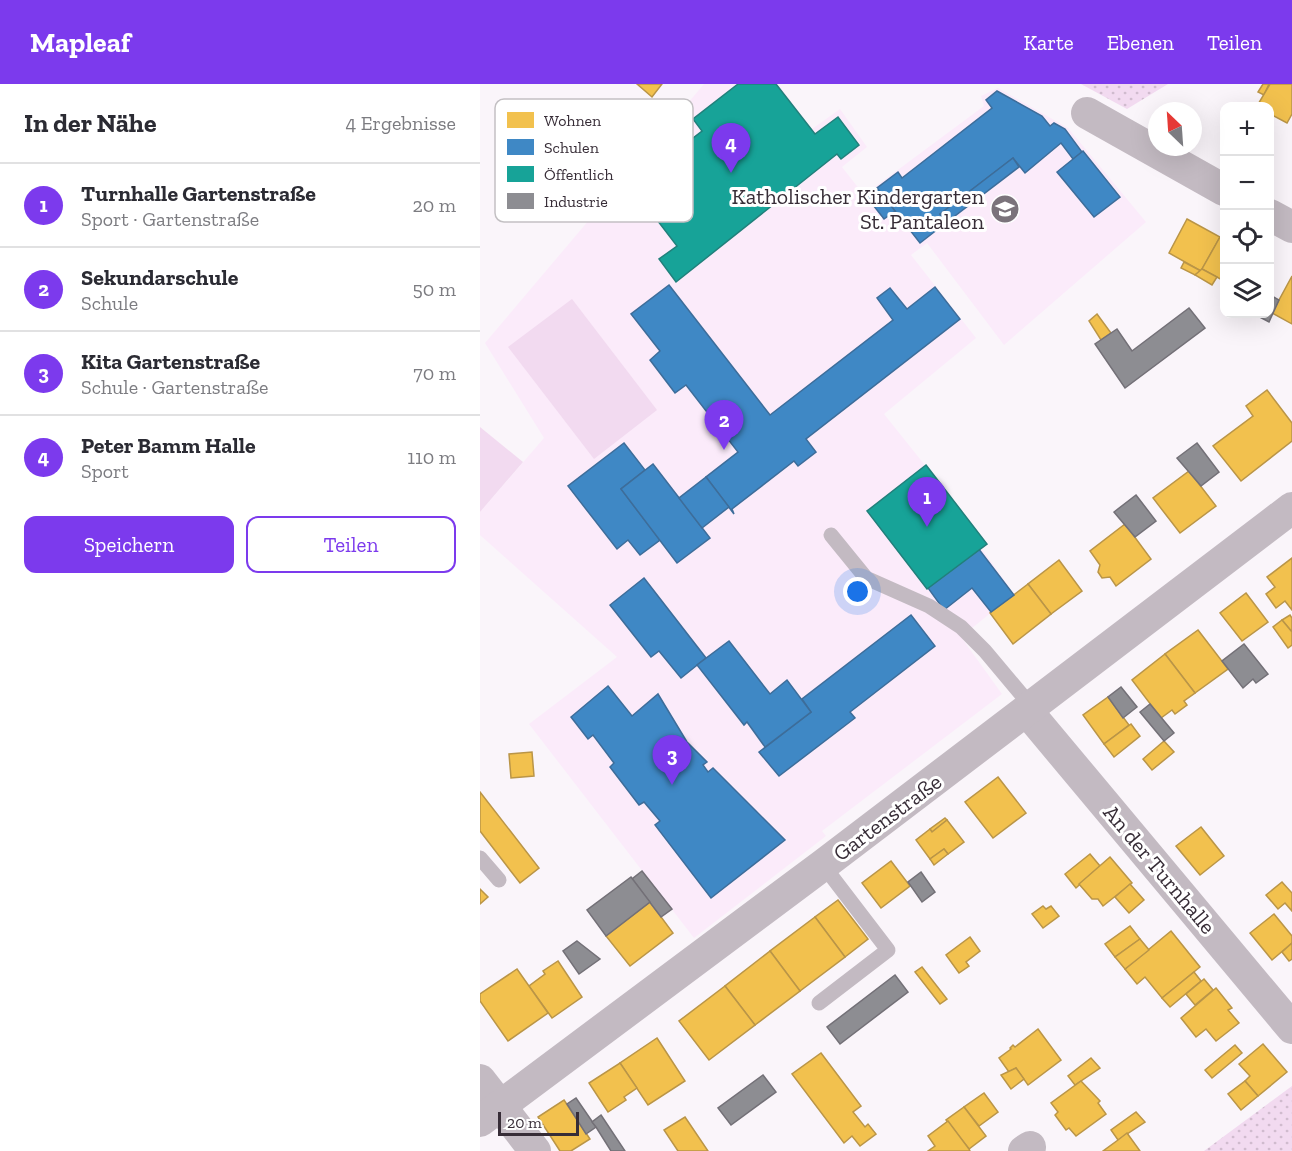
<!DOCTYPE html>
<html lang="de">
<meta charset="utf-8">
<style>
:root{--surface:#fff;--page:#f7f7f7;--text:#2b2b33;--muted:#7c7c81;--line:#e1e1e2;--accent:#7c3aed}
body{margin:0;font-family:"Zilla Slab",serif;background:var(--page);color:var(--text)}
.controls{position:absolute;right:18px;top:18px;display:grid;overflow:hidden;border-radius:12px;box-shadow:0 6px 24px #0002}
.controls button{width:54px;height:54px;display:grid;place-items:center;padding:0;border:0;border-bottom:2px solid var(--line);background:var(--surface);color:var(--text);font:30px sans-serif}
.compass{position:absolute;left:668px;top:18px;width:54px;height:54px;border-radius:50%;background:var(--surface);box-shadow:0 6px 24px #0002;rotate:335deg}
.scale{position:absolute;left:18px;bottom:15px;width:81px;box-sizing:border-box;padding-left:6px;border:3px solid #372d37;border-top:0;font-size:16px;line-height:21px;white-space:nowrap;color:#372d37;-webkit-text-stroke:4px #fff;paint-order:stroke}
.you{position:absolute;left:378px;top:508px;width:21px;height:21px;margin:-15px;border:4px solid #fff;border-radius:50%;background:#1a73e8;box-shadow:0 0 0 9px #1a73e833}
.badge{display:grid;place-items:center;width:39px;height:39px;border-radius:50%;background:var(--accent);color:#fff;font-size:20px;font-weight:700}
.pin{position:absolute;translate:-50% -50px;filter:drop-shadow(0 2px 3px #0008)}
.pin::after{content:'';position:absolute;top:32px;width:21px;height:18px;background:inherit;clip-path:polygon(0 0,100% 0,50% 100%)}
.list{margin:0;padding:0;list-style:none}
h2{display:flex;justify-content:space-between;align-items:center;height:78px;margin:0;padding:0 24px;font-size:26px}
h2 small{font-size:20px;font-weight:400;color:var(--muted)}
.list li{display:grid;grid-template-columns:39px 1fr auto;gap:18px;align-items:center;box-sizing:border-box;height:84px;padding:0 24px;border-top:2px solid var(--line)}
.list b{display:block;font-size:22px;white-space:nowrap}
.list p{margin:0;font-size:20px;white-space:nowrap;color:var(--muted)}
.list em{font-size:20px;font-style:normal;color:var(--muted)}
.actions{display:flex;gap:12px;padding:18px 24px}
.actions a{flex:1;padding:14px 0;border:2px solid var(--accent);border-radius:12px;text-align:center;font-size:21px;color:var(--accent)}
.actions .main{background:var(--accent);color:#fff}
.icon{flex:none;width:33px;height:33px;fill:none;stroke:currentColor;stroke-width:2;stroke-linecap:round;stroke-linejoin:round}
.map{position:relative;flex:none;width:812px;height:1067px;overflow:hidden}
header{display:flex;align-items:center;gap:36px;box-sizing:border-box;height:84px;padding:0 30px;background:var(--accent);color:#fff}
header strong{font-size:28px}
nav{display:flex;gap:33px;margin-inline-start:auto;font-size:21px}
main{display:flex}
aside{flex:1;background:var(--surface)}
.map>svg:first-child{display:block}
.built{fill:#fbebfa}
.grass{fill:#f2daf0}
.park{fill:url(#park-dots)}
.homes{fill:#f2c14e;stroke:#ba9547;stroke-width:1.5}
.schools{fill:#3f88c5;stroke:#3d6d9a;stroke-width:1.5}
.public{fill:#17a398;stroke:#21807b;stroke-width:1.5}
.industry{fill:#8d8d92;stroke:#737077;stroke-width:1.5}
.lines{fill:none;stroke-linecap:round;stroke-linejoin:round}
.service{stroke:#c3bac2;stroke-width:15}
.minor{stroke:#c3bac2;stroke-width:32}
.labels{text-anchor:middle;stroke-width:6;stroke-linejoin:round;paint-order:stroke}
.poi-label{font-size:22px;fill:#372d37;stroke:#fff;text-anchor:end}
.street-label{font-size:22px;fill:#372d37;stroke:#fff}
.key{fill:#fff;stroke:#c3c0c3;stroke-width:1.5}
.key-label{font-size:16px;fill:#372d37}
</style>
<header>
<strong>Mapleaf</strong>
<nav><a>Karte</a><a>Ebenen</a><a>Teilen</a></nav>
</header>
<main>
<aside>
<h2>In der Nähe<small>4 Ergebnisse</small></h2>
<ul class="list">
<li><span class="badge">1</span><div><b>Turnhalle Gartenstraße</b><p>Sport · Gartenstraße</p></div><em>20 m</em></li>
<li><span class="badge">2</span><div><b>Sekundarschule</b><p>Schule</p></div><em>50 m</em></li>
<li><span class="badge">3</span><div><b>Kita Gartenstraße</b><p>Schule · Gartenstraße</p></div><em>70 m</em></li>
<li><span class="badge">4</span><div><b>Peter Bamm Halle</b><p>Sport</p></div><em>110 m</em></li>
</ul>
<div class="actions"><a class="main">Speichern</a><a>Teilen</a></div>
</aside>
<div class="map">
<svg width="812" height="1067" viewBox="0 0 812 1067">
<defs>
<pattern id="park-dots" width="8" height="8" patternUnits="userSpaceOnUse" patternTransform="scale(1.5)"><rect width="8" height="8" fill="#f2daf0"/><path d="M2 2h.1M6 6h.1" fill="none" stroke="#d0bbce" stroke-width="1.8" stroke-linecap="round"/></pattern>
</defs>
<rect width="100%" height="100%" fill="#faf5fa"/>
<!-- built -->
<polygon class="built" points="224,0 298,0 332,45 360,25 387,63 362,83 384,111 504,22 501,12 518,4 588,44 666,138 524,261 447,159 431,171 496,254 404,330 508,460 502,465 534,510 481,553 522,610 342,747 346,752 214,854 49,640 137,573 0,451 0,428 64,354 5,259"/>
<!-- grass -->
<g class="grass">
<polygon points="92,215 177,326 114,375 28,263"/>
<polygon points="0,343 43,378 0,428"/>
</g>
<!-- park -->
<g class="park">
<polygon points="601,0 688,0 647,25"/>
<polygon points="812,1002 812,1067 724,1067"/>
</g>
<!-- homes -->
<g class="homes">
<polygon points="157,0 182,0 172,13"/>
<polygon points="783,0 789,0 784,11 778,8"/>
<polygon points="790,0 812,0 812,30 807,39 790,30 790,22 777,22"/>
<polygon points="707,135 740,153 721,187 689,169"/>
<polygon points="740,153 744,155 744,197 722,185"/>
<polygon points="704,178 721,187 715,191 701,184"/>
<polygon points="722,185 737,193 732,201 715,191"/>
<polygon points="812,192 812,240 792,229"/>
<polygon points="617,230 631,249 621,256 609,237"/>
<polygon points="787,306 812,339 812,357 761,397 733,362 773,332 766,322"/>
<polygon points="709,387 736,422 700,449 673,414"/>
<polygon points="645,440 671,475 636,502 630,493 622,494 618,488 620,481 610,467"/>
<polygon points="812,474 812,526 805,517 796,524 786,510 795,503 787,493"/>
<polygon points="579,476 602,507 571,530 548,500"/>
<polygon points="548,500 571,530 533,560 510,529"/>
<polygon points="766,509 788,538 762,557 740,529"/>
<polygon points="810,531 812,534 812,548 802,536"/>
<polygon points="802,536 812,548 812,561 808,564 793,543"/>
<polygon points="718,546 748,585 715,609 685,570"/>
<polygon points="685,570 715,609 704,617 707,621 695,630 692,626 681,634 652,596"/>
<polygon points="628,613 649,641 624,660 603,631"/>
<polygon points="651,640 660,652 634,673 624,660"/>
<polygon points="684,657 694,668 672,686 663,675"/>
<polygon points="52,668 54,692 31,694 29,670"/>
<polygon points="518,693 546,729 513,754 485,718"/>
<polygon points="0,708 59,784 40,799 0,747"/>
<polygon points="465,734 467,736 452,748 450,745"/>
<polygon points="467,736 484,758 468,770 464,765 450,775 436,756 450,745 452,748"/>
<polygon points="721,743 744,772 720,791 696,762"/>
<polygon points="464,765 468,770 454,781 450,775"/>
<polygon points="610,770 620,782 596,804 585,790"/>
<polygon points="630,773 652,799 623,822 618,815 612,815 599,800"/>
<polygon points="411,777 430,802 401,824 382,799"/>
<polygon points="802,798 812,809 812,827 805,819 798,825 786,811"/>
<polygon points="650,800 664,816 649,829 635,813"/>
<polygon points="0,805 8,813 0,820"/>
<polygon points="358,816 388,855 365,873 335,833"/>
<polygon points="170,818 193,849 150,882 126,852"/>
<polygon points="563,822 566,825 571,822 579,832 563,844 552,830"/>
<polygon points="794,830 812,852 812,859 792,876 770,849"/>
<polygon points="335,833 365,873 320,907 290,867"/>
<polygon points="650,842 660,855 635,873 625,860"/>
<polygon points="691,847 720,883 682,914 665,893 657,900 645,885"/>
<polygon points="490,853 500,867 486,878 489,882 479,889 466,871"/>
<polygon points="660,855 669,866 645,885 635,873"/>
<polygon points="812,859 812,875 809,877 802,868"/>
<polygon points="290,867 320,907 275,941 245,902"/>
<polygon points="78,877 102,913 72,934 49,902 65,890 63,887"/>
<polygon points="442,883 467,915 460,920 435,888"/>
<polygon points="37,885 68,929 28,957 0,917 0,910"/>
<polygon points="714,888 721,897 690,923 682,914"/>
<polygon points="724,895 733,906 715,921 706,910"/>
<polygon points="245,902 275,941 229,976 199,937"/>
<polygon points="736,904 752,924 748,926 759,939 736,957 726,945 716,953 701,934"/>
<polygon points="558,945 581,976 548,1001 536,984 529,988 519,974 531,965 530,964 533,961 535,963"/>
<polygon points="177,954 205,997 168,1021 140,979"/>
<polygon points="783,960 807,988 778,1012 765,997 770,992 759,980"/>
<polygon points="755,961 762,969 732,994 725,986"/>
<polygon points="341,969 381,1022 373,1028 385,1043 388,1040 396,1050 380,1062 372,1052 364,1059 312,990"/>
<polygon points="611,974 620,984 595,1001 588,992"/>
<polygon points="140,979 157,1004 144,1013 146,1016 128,1028 109,999"/>
<polygon points="536,984 544,995 531,1005 521,991"/>
<polygon points="601,997 620,1017 618,1019 626,1030 596,1052 589,1044 586,1046 575,1031 578,1028 571,1019"/>
<polygon points="765,997 778,1012 761,1026 748,1010"/>
<polygon points="504,1009 518,1028 499,1042 484,1023"/>
<polygon points="84,1016 110,1055 91,1067 80,1067 58,1033"/>
<polygon points="484,1023 506,1052 489,1065 466,1036"/>
<polygon points="656,1028 665,1038 638,1056 631,1046"/>
<polygon points="205,1033 228,1067 198,1067 184,1046"/>
<polygon points="468,1037 489,1065 490,1067 448,1067 455,1062 448,1052"/>
<polygon points="647,1049 660,1067 623,1067 638,1056"/>
</g>
<!-- schools -->
<g class="schools">
<polygon points="517,7 562,32 570,42 574,39 585,45 602,68 593,75 581,59 545,89 533,74 460,130 467,138 440,159 397,104 418,88 422,94 512,24 506,16"/>
<polygon points="603,67 640,113 614,133 577,88"/>
<polygon points="533,74 539,83 467,138 460,130"/>
<polygon points="397,104 415,127 404,135 386,112"/>
<polygon points="189,201 290,331 413,236 397,214 410,204 427,225 455,203 480,235 326,355 336,368 318,382 314,377 252,425 254,430 226,393 258,368 206,301 195,309 170,276 180,267 151,230"/>
<polygon points="144,359 165,386 141,405 180,456 160,471 148,456 137,465 88,402"/>
<polygon points="173,380 230,454 197,479 141,405"/>
<polygon points="226,393 249,423 222,444 199,414"/>
<polygon points="498,464 534,511 511,528 492,504 464,526 448,504"/>
<polygon points="164,494 226,574 201,594 179,567 171,573 130,521"/>
<polygon points="431,531 455,562 370,628 375,634 299,692 279,668 331,628 322,615"/>
<polygon points="249,557 290,610 307,596 331,628 285,663 267,638 264,641 217,581"/>
<polygon points="128,602 152,632 178,610 207,658 227,678 223,681 228,688 233,684 305,756 231,814 175,741 180,737 164,718 159,721 130,683 134,679 113,651 108,655 91,633"/>
</g>
<!-- public -->
<g class="public">
<polygon points="258,0 296,0 335,50 358,33 379,61 361,75 357,70 196,198 179,175 197,162 151,102 222,47 213,35"/>
<polygon points="446,381 507,460 447,505 387,427"/>
</g>
<!-- industry -->
<g class="industry">
<polygon points="790,211 799,216 789,238 774,230 790,230"/>
<polygon points="709,224 725,244 645,304 615,260 637,245 652,267"/>
<polygon points="717,359 739,388 721,402 697,374"/>
<polygon points="656,411 676,437 655,453 634,428"/>
<polygon points="764,560 788,590 776,599 773,595 763,604 742,577"/>
<polygon points="641,603 657,623 643,634 628,613"/>
<polygon points="670,620 694,649 684,657 660,628"/>
<polygon points="162,787 192,825 181,833 152,795"/>
<polygon points="441,788 455,808 442,818 428,798"/>
<polygon points="151,793 170,818 126,852 107,826"/>
<polygon points="97,857 120,875 99,890 83,867"/>
<polygon points="415,891 428,908 360,960 347,943"/>
<polygon points="283,991 296,1008 251,1041 238,1024"/>
<polygon points="96,1014 116,1043 106,1050 87,1020"/>
<polygon points="121,1031 145,1067 131,1067 116,1043 112,1038"/>
</g>
<g class="lines">
<!-- service -->
<g class="service">
<polyline points="351,451 386,494 449,522 481,543 505,567 552,623"/>
<polyline points="0,774 19,796"/>
<polyline points="339,919 408,866 343,781"/>
</g>
<!-- minor -->
<g class="minor">
<polyline points="607,29 744,106"/>
<polyline points="790,131 812,143"/>
<polyline points="547,627 812,944"/>
<polyline points="0,996 55,1067"/>
<polyline points="0,1037 343,781 812,424"/>
<polyline points="544,1067 550,1063"/>
</g>
</g>
<!-- icons -->
<defs>
<g id="school-disc" transform="scale(1.5)"><circle r="9.5" fill="#7b737b" stroke="#fff"/><path d="M0-5L7-2L0 1L-7-2ZM-4 1L0 2.5L4 1V4Q0 6-4 4Z" fill="#fff"/></g>
</defs>
<g fill-rule="evenodd">
<use href="#school-disc" x="525" y="125"/>
</g>
<g class="labels">
<!-- poi labels -->
<g class="poi-label">
<text x="504" y="120">Katholischer Kindergarten<tspan x="504" dy="25">St. Pantaleon</tspan></text>
</g>
<!-- street labels -->
<g class="street-label">
<text transform="translate(407 733) rotate(-37)" y="8">Gartenstraße</text>
<text transform="translate(680 785) rotate(50)" y="8">An der Turnhalle</text>
</g>
</g>
<!-- legend -->
<rect x="15" y="15" width="198" height="123" rx="9" class="key"/>
<rect x="27" y="28" width="27" height="16" fill="#f2c14e"/>
<rect x="27" y="55" width="27" height="16" fill="#3f88c5"/>
<rect x="27" y="82" width="27" height="16" fill="#17a398"/>
<rect x="27" y="109" width="27" height="16" fill="#8d8d92"/>
<g class="key-label">
<text x="64" y="42">Wohnen</text>
<text x="64" y="69">Schulen</text>
<text x="64" y="96">Öffentlich</text>
<text x="64" y="123">Industrie</text>
</g>
</svg>
<div class="controls">
<button>+</button>
<button>−</button>
<button><svg class="icon" aria-label="locate" viewBox="0 0 24 24"><circle cx="12" cy="12" r="6"/><path d="M12 2v4M12 18v4M2 12h4M18 12h4"/></svg></button>
<button><svg class="icon" aria-label="layers" viewBox="0 0 24 24"><path d="M12 4l9 5-9 5-9-5zM3 14l9 5 9-5"/></svg></button>
</div>
<svg class="compass" viewBox="-18 -18 36 36"><path d="M0-13l5 13h-10z" fill="#e53935"/><path d="M0 13l5-13h-10z" fill="#7c7c81"/></svg>
<div class="scale">20 m</div>
<div class="you"></div>
<div class="pin badge" style="left:447px;top:443px">1</div>
<div class="pin badge" style="left:244px;top:366px">2</div>
<div class="pin badge" style="left:192px;top:701px">3</div>
<div class="pin badge" style="left:251px;top:89px">4</div>
</div>
</main>
